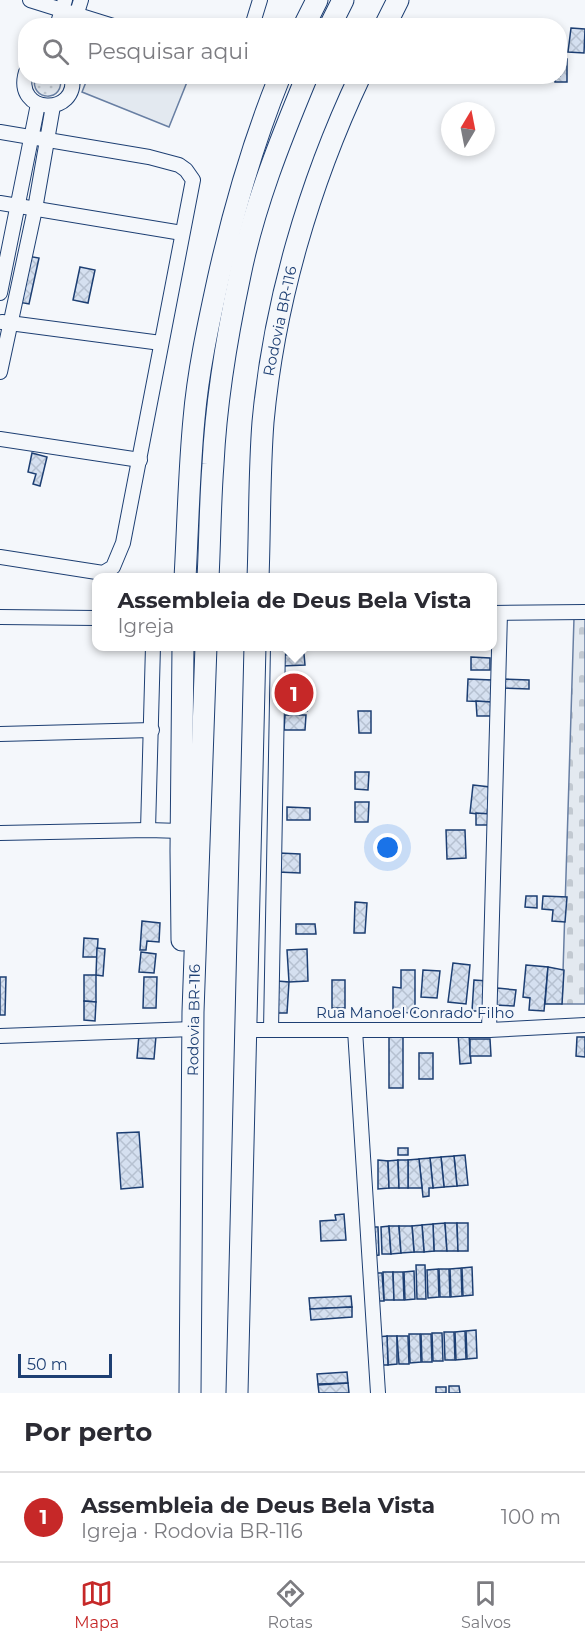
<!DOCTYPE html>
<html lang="pt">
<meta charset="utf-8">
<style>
:root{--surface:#fff;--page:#f7f7f7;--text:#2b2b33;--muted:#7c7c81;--line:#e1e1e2;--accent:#c62828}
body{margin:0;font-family:Montserrat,sans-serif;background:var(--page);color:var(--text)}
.compass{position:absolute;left:441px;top:102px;width:54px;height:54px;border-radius:50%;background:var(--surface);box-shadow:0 3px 9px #0003;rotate:10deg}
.scale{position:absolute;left:18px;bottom:15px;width:94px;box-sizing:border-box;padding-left:6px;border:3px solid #1d3f73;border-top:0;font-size:16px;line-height:21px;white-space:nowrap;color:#1d3f73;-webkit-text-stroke:4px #f4f7fb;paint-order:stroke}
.you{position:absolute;left:388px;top:848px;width:21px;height:21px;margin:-15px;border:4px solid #fff;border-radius:50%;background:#1a73e8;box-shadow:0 0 0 9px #1a73e833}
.badge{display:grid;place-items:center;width:39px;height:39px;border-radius:50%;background:var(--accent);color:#fff;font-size:20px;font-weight:700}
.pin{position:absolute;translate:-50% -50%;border:3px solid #fff;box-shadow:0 2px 6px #0006}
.popup{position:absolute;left:92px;top:573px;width:405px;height:78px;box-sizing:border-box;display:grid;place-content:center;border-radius:12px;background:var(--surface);filter:drop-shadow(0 2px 4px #0005);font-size:20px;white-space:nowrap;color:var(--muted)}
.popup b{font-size:22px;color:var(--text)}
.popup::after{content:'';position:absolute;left:50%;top:100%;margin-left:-12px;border:12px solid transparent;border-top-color:var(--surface)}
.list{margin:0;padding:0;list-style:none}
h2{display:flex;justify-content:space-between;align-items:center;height:78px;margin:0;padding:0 24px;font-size:26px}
h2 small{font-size:20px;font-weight:400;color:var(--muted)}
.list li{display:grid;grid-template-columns:39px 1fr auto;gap:18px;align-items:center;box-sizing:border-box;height:90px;padding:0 24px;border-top:2px solid var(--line)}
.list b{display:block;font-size:22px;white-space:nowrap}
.list p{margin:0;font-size:20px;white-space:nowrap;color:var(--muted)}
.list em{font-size:20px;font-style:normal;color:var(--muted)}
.icon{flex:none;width:33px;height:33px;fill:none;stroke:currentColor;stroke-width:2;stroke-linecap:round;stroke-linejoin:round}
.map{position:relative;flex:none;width:585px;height:1393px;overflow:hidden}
.search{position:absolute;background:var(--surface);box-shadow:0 3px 9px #0003;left:18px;right:18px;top:18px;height:66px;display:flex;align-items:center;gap:15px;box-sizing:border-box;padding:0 21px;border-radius:24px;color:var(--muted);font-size:22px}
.sheet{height:168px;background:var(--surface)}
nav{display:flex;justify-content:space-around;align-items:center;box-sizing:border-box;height:84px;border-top:2px solid var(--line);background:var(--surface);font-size:16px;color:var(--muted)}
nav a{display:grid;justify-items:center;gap:3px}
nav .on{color:var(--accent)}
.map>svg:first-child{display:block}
.grass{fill:#e3e9f0;stroke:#687fa3;stroke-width:1.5}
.cemetery{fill:url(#cemetery-stones);stroke:#687fa3;stroke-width:1.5}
.park{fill:url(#park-dots);stroke:#687fa3;stroke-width:1.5}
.building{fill:url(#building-cross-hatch);stroke:#1d3f73;stroke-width:1.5}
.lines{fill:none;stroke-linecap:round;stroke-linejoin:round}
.minor-casing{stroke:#1d3f73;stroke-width:16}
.highway-casing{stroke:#1d3f73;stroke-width:23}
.minor{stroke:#f4f7fb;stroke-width:14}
.highway{stroke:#f4f7fb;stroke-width:21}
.labels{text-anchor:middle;stroke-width:4.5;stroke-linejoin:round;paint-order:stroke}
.street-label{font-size:15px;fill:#1d3f73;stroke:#f4f7fb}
</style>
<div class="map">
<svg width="585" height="1393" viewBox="0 0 585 1393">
<defs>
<pattern id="cemetery-stones" width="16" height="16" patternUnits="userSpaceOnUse" patternTransform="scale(1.5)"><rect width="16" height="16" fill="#e3e9f0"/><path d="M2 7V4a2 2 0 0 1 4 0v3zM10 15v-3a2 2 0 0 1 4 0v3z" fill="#c2c9d1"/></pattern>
<pattern id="park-dots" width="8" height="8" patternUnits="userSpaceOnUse" patternTransform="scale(1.5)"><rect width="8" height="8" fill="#e3e9f0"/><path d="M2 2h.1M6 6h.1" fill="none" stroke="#c2c9d1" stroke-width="1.8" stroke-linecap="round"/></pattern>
<pattern id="building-cross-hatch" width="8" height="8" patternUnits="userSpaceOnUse" patternTransform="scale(1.5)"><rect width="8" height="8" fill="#d5e0f0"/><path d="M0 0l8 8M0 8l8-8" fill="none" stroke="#b6c1d1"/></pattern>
</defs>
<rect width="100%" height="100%" fill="#f4f7fb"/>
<!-- grass -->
<polygon class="grass" points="88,77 88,76 189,77 169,127 82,92"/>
<!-- cemetery -->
<polygon class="cemetery" points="574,618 585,618 585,1004 562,1004"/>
<!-- park -->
<path class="park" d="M35,77H60C66,103 29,102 35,77Z"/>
<!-- building -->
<g class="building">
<polygon points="571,28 585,29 584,53 568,52"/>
<polygon points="567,59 567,82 555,82 555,76 560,76 560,60"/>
<polygon points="27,256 39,258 29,304 18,302"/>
<polygon points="80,267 95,270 88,303 73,300"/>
<polygon points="32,453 47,457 40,486 33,484 36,474 28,472"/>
<polygon points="346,646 369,646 368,650 346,649"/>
<polygon points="304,654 305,665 282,666 282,655"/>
<polygon points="471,657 490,658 490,670 471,670"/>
<polygon points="468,679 492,680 491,702 467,701"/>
<polygon points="504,679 529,680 529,689 504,688"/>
<rect x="282" y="687" width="24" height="12"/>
<polygon points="282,699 306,699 307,711 282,710"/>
<polygon points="476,701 491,702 491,716 477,716"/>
<polygon points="358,711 371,711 371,733 359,733"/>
<polygon points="285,715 306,715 305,730 284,730"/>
<polygon points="355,772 369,772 368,790 355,789"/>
<polygon points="473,785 490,787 487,815 470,813"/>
<polygon points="355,802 369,802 368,822 355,822"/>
<polygon points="287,807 310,808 310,820 287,820"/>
<polygon points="476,813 491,814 491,825 476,825"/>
<polygon points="446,830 465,830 466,858 447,859"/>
<polygon points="279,853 300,854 300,873 278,872"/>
<polygon points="526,896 537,896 537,908 525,907"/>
<polygon points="543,896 567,897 565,922 552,921 553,910 542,909"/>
<polygon points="355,902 367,903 365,933 354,933"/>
<polygon points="142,921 160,923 159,942 147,941 146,950 140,950"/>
<polygon points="296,924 315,924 316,934 296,934"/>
<polygon points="84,938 98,939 97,957 83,957"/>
<polygon points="97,948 105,949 103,976 96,975"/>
<polygon points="307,949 308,981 289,982 287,950"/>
<polygon points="141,952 156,954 154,973 139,972"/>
<polygon points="453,963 470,965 466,1004 448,1002"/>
<polygon points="526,965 548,967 544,1011 529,1010 530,998 523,997"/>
<polygon points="548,967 564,970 562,1004 545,1004"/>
<polygon points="401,970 415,970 415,1013 393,1012 393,987 401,988"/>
<polygon points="423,970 440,971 437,998 421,997"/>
<polygon points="84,975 96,975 96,1002 84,1001"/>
<polygon points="0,977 6,977 5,1015 0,1015"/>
<polygon points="144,977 157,977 156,1008 143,1008"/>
<rect x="332" y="980" width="13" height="28"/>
<polygon points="474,980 487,981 485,1011 472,1011"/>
<polygon points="277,981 289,982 287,1013 276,1013"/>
<polygon points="497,988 516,990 514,1006 495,1005"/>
<polygon points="84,1001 96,1002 95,1021 84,1020"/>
<polygon points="458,1033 469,1035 471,1063 460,1064"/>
<polygon points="139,1035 156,1036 154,1059 137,1058"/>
<rect x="389" y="1037" width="14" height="51"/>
<polygon points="577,1037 585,1037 585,1057 576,1056"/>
<polygon points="470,1039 490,1039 491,1056 470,1056"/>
<rect x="419" y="1053" width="14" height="26"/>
<polygon points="139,1132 143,1187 121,1189 117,1133"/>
<rect x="398" y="1148" width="10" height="7"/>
<polygon points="465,1155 468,1185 457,1186 454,1156"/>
<polygon points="454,1156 457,1186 444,1187 441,1157"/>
<polygon points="441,1157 444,1187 433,1188 430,1158"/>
<polygon points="430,1158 433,1188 429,1188 429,1196 423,1197 419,1159"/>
<polygon points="419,1159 422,1188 408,1188 408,1160"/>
<polygon points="378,1160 388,1161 389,1188 378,1189"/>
<polygon points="398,1160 399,1188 389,1188 388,1161"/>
<polygon points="398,1160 408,1160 408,1188 399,1188"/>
<polygon points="344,1214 346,1240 321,1241 320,1221 336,1220 335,1215"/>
<polygon points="445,1223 447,1251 434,1251 433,1224"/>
<polygon points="445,1223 457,1223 458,1251 447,1251"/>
<polygon points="457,1223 468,1223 468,1251 458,1251"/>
<polygon points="433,1224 434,1251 424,1252 422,1225"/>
<polygon points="422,1225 424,1252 414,1252 412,1226"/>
<polygon points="389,1226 391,1254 382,1254 381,1227"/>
<polygon points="389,1226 399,1226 401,1253 391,1254"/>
<polygon points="399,1226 412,1226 414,1252 401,1253"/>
<polygon points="369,1227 378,1227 379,1255 371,1256"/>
<polygon points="416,1265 425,1265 426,1299 417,1299"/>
<polygon points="472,1267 473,1295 463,1296 462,1268"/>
<polygon points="461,1268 462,1296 451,1297 450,1269"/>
<polygon points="438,1269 439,1297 428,1298 427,1270"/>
<polygon points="439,1269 449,1269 450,1297 440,1297"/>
<polygon points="414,1271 415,1299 405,1300 404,1272"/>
<polygon points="383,1272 393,1272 394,1300 384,1300"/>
<polygon points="393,1272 403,1272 404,1300 394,1300"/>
<polygon points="372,1273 382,1273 384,1301 373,1301"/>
<polygon points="351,1296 352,1307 310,1309 309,1298"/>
<polygon points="352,1307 352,1317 311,1320 310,1309"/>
<polygon points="476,1330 477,1358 467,1359 466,1331"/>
<polygon points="465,1331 466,1359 456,1360 455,1332"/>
<polygon points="444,1332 454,1332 455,1360 445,1360"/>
<polygon points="432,1333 442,1333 443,1361 433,1361"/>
<polygon points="409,1334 420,1334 421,1362 410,1363"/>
<polygon points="421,1334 431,1334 432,1362 422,1362"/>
<polygon points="387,1336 397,1336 397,1364 388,1365"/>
<polygon points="387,1336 388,1365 378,1365 377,1337"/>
<polygon points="397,1336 408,1336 409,1364 399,1364"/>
<polygon points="347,1372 348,1383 318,1384 317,1374"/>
<polygon points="348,1383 349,1393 319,1393 318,1385"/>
<polygon points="449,1386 459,1386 460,1393 449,1393"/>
<rect x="436" y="1387" width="10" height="6"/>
</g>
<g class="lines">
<!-- minor casing -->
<g class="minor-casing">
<g id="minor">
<polyline points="30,0 113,26"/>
<polyline points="57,26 65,0"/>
<polyline points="73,26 81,0"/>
<polyline points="252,26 260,0"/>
<path d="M26,72C13,115 79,117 72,76"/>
<polyline points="0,132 149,157 179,165 186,170 193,180 123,543 113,567 103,573 0,557"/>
<polyline points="0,203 182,233"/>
<polyline points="0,293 38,104"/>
<polyline points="2,322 161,343"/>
<polyline points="0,372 35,209 53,106"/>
<polyline points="0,439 140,460"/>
<polyline points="492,613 585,612"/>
<polyline points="0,617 96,618"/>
<polyline points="0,734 152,730"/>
<polyline points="148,830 153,646"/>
<polyline points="0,833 148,830 181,831"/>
<polyline points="246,1030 489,1030 585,1025"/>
<polyline points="271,1030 278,646"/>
<polyline points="355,1030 378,1393"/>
<polyline points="489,1030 500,613"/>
<polyline points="0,1036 193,1029"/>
</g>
</g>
<!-- highway casing -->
<g class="highway-casing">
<g id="highway">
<polyline points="304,26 317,0"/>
<polyline points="330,26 343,0"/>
<polyline points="385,26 398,0"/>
<path d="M185,578C188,525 189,471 194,419C198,372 208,326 218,280C234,208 252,145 280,76"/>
<path d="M208,578C210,540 210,502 213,464C216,401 227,336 240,275C254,206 280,141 307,76"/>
<path d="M258,578C260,526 259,474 263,422C274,303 309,184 360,76"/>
<polyline points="182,940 181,851 183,646"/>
<polyline points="190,1393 193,1012 206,646"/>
<polyline points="237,1393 255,646"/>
</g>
</g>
<!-- minor -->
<use href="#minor" class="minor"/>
<!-- highway -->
<use href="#highway" class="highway"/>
</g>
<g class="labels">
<!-- street labels -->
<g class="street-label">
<text transform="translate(280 321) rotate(-78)" y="5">Rodovia BR-116</text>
<text x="415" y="1018">Rua Manoel Conrado Filho</text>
<text transform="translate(194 1020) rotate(-89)" y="5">Rodovia BR-116</text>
</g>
</g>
</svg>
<svg class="compass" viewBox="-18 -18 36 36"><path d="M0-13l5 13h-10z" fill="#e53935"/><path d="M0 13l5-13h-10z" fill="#7c7c81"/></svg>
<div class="scale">50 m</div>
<div class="you"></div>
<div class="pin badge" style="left:294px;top:693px">1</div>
<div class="popup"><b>Assembleia de Deus Bela Vista</b>Igreja</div>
<div class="search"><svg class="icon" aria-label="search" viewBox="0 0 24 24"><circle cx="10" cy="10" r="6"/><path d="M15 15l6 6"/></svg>Pesquisar aqui</div>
</div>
<section class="sheet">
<h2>Por perto<small></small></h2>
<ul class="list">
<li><span class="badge">1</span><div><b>Assembleia de Deus Bela Vista</b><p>Igreja · Rodovia BR-116</p></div><em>100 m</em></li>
</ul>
</section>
<nav>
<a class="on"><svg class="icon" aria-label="map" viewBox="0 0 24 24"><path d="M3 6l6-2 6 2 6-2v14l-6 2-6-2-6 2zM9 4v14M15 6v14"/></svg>Mapa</a>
<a><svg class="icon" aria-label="directions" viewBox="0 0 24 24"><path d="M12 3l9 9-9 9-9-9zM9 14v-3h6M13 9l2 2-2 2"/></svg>Rotas</a>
<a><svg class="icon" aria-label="saved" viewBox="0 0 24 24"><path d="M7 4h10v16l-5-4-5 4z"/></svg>Salvos</a>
</nav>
